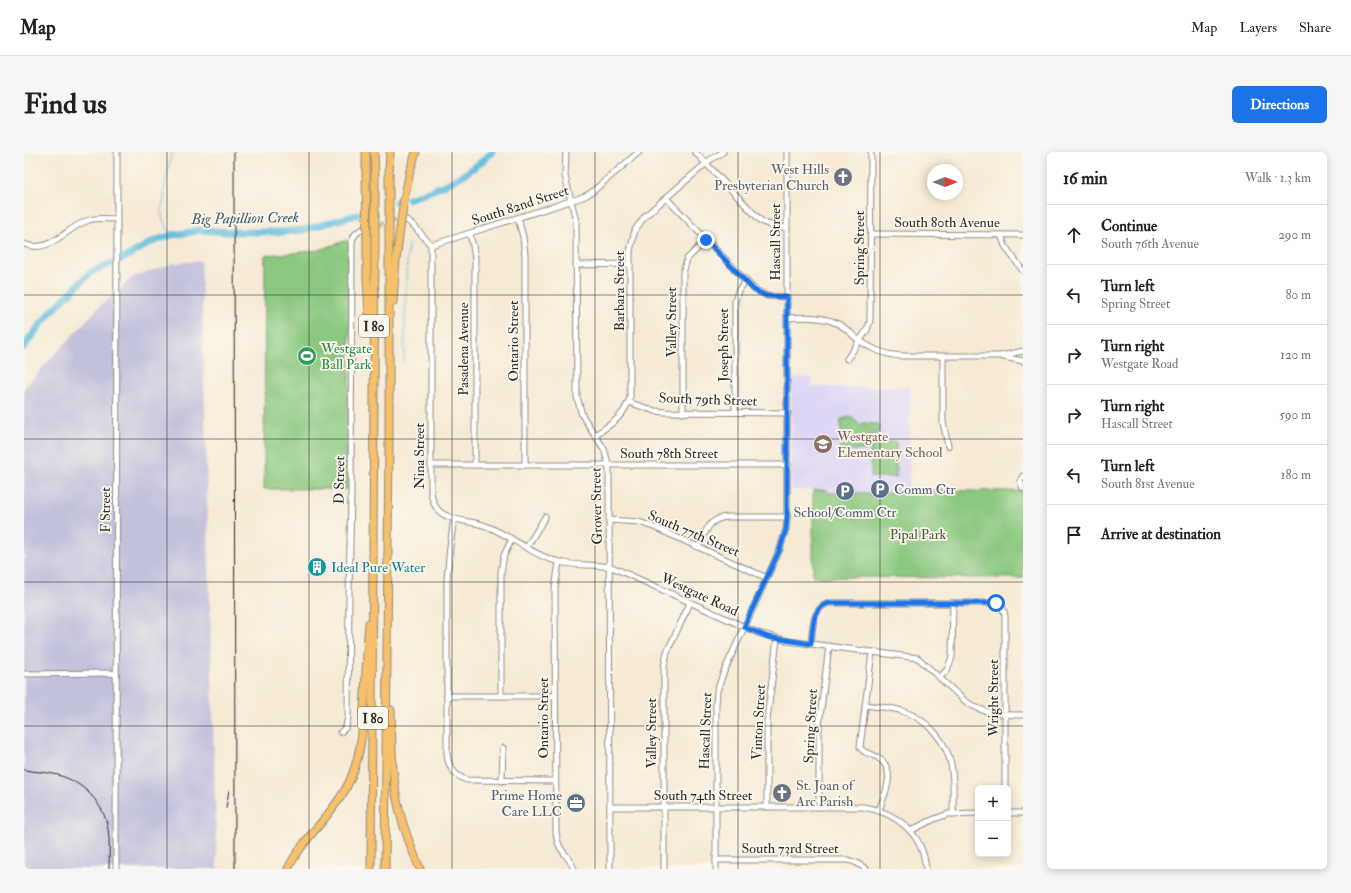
<!DOCTYPE html>
<meta charset="utf-8">
<style>
:root{--surface:#fff;--page:#f6f6f6;--text:#222;--muted:#767676;--line:#e0e0e0;--accent:#1a73e8}
body{margin:0;font-family:"IM FELL Double Pica",serif;background:var(--page);color:var(--text)}
.controls{position:absolute;right:12px;bottom:12px;display:grid;overflow:hidden;border-radius:6px;box-shadow:0 2px 10px #0003}
.controls button{width:36px;height:36px;display:grid;place-items:center;padding:0;border:0;border-bottom:1px solid var(--line);background:var(--surface);color:var(--text);font:20px sans-serif}
.compass{position:absolute;left:903px;top:12px;width:36px;height:36px;border-radius:50%;background:var(--surface);box-shadow:0 2px 10px #0003;rotate:90deg}
.stop{position:absolute;width:12px;height:12px;margin:-9px;border:3px solid #1a73e8;border-radius:50%;background:#fff}
.stop.end{background:#1a73e8;border-color:#fff;box-shadow:0 1px 4px #0008}
.list{margin:0;padding:0;list-style:none}
h2{display:flex;justify-content:space-between;align-items:center;height:52px;margin:0;padding:0 16px;font-size:17px}
h2 small{font-size:13px;font-weight:400;color:var(--muted)}
.list li{display:grid;grid-template-columns:26px 1fr auto;gap:12px;align-items:center;box-sizing:border-box;height:60px;padding:0 16px;border-top:1px solid var(--line)}
.list b{display:block;font-size:15px;white-space:nowrap}
.list p{margin:0;font-size:13px;white-space:nowrap;color:var(--muted)}
.list em{font-size:13px;font-style:normal;color:var(--muted)}
.icon{flex:none;width:22px;height:22px;fill:none;stroke:currentColor;stroke-width:2;stroke-linecap:round;stroke-linejoin:round}
.map{position:relative;flex:none;width:999px;height:717px;overflow:hidden;border-radius:6px}
header{display:flex;align-items:center;gap:24px;box-sizing:border-box;height:56px;padding:0 20px;background:var(--surface);border-bottom:1px solid var(--line)}
header strong{font-size:19px}
nav{display:flex;gap:22px;margin-inline-start:auto;font-size:14px}
.intro{display:flex;align-items:center;justify-content:space-between;box-sizing:border-box;height:96px;padding:0 24px}
h1{margin:0;font-size:28px}
.button{padding:10px 18px;border-radius:6px;background:var(--accent);color:#fff;font-size:14px;font-weight:700}
main{display:flex;gap:24px;padding:0 24px}
aside{flex:1;background:var(--surface);border-radius:6px;box-shadow:0 2px 10px #0003}
.map>svg:first-child{display:block}
.built{fill:#ddd5f6}
.industrial{fill:#c2c1dc}
.green{fill:#8ac87f;stroke:#5a7a55}
.lines{fill:none;stroke-linecap:round;stroke-linejoin:round}
.stream{stroke:#60bcde;stroke-width:1}
.river{stroke:#60bcde;stroke-width:7}
.minor-tunnel{stroke:#cdc4b3;stroke-width:5;stroke-dasharray:5 2.5;stroke-linecap:butt}
.minor-casing{stroke:#908a80;stroke-width:7}
.highway-casing{stroke:#908a80;stroke-width:9}
.minor{stroke:#fff;stroke-width:5}
.highway{stroke:#f6c16b;stroke-width:7}
.rail{stroke:#2b2b2b;stroke-width:1}
.highway-bridge-casing{stroke:#908a80;stroke-width:9;stroke-linecap:butt}
.highway-bridge{stroke:#f6c16b;stroke-width:7}
.route{stroke:#1a73e8;stroke-width:5}
.grid{fill:none;stroke:#2b2b2b;stroke-width:1;stroke-opacity:0.55}
.labels{text-anchor:middle;stroke-width:3.5;stroke-linejoin:round;paint-order:stroke}
.shield{fill:#fbf7ec;stroke:#696865;stroke-width:1}
.shield-label{font-size:13px;font-weight:bold;fill:#2b2b2b}
.worship-label{font-size:14px;fill:#5b616d;stroke:#fbf7ec;text-anchor:end}
.street-label{font-size:14px;fill:#2b2b2b;stroke:#fbf7ec}
.leisure-label{font-size:14px;fill:#27864d;stroke:#fbf7ec;text-anchor:start}
.education-label{font-size:14px;fill:#785e54;stroke:#fbf7ec;text-anchor:start}
.service-label{font-size:14px;fill:#4e5e75;stroke:#fbf7ec;text-anchor:start}
.park-label{font-size:14px;fill:#485a44;stroke:#fbf7ec}
.culture-label{font-size:14px;fill:#0d838f;stroke:#fbf7ec;text-anchor:start}
.water-label{font-size:15px;font-style:italic;fill:#3e5e6a;stroke:#fbf7ec}
</style>
<header>
<strong>Map</strong>
<nav><a>Map</a><a>Layers</a><a>Share</a></nav>
</header>
<div class="intro"><h1>Find us</h1><a class="button">Directions</a></div>
<main>
<div class="map">
<svg width="999" height="717" viewBox="0 0 999 717">
<rect width="100%" height="100%" fill="#fbf7ec"/>
<filter id="ink" filterUnits="userSpaceOnUse"><feTurbulence type="fractalNoise" baseFrequency=".025" numOctaves="2"/><feDisplacementMap in="SourceGraphic" scale="8" xChannelSelector="R" yChannelSelector="G"/><feConvolveMatrix kernelMatrix="1 2 1 2 8 2 1 2 1" color-interpolation-filters="sRGB"/></filter>
<filter id="wash" filterUnits="userSpaceOnUse"><feTurbulence type="fractalNoise" baseFrequency=".012" numOctaves="4" result="noise"/><feDisplacementMap in="SourceGraphic" scale="16" xChannelSelector="R" yChannelSelector="G"/><feGaussianBlur stdDeviation="0.9" result="paint"/><feColorMatrix in="noise" values="0 0 0 0 0 0 0 0 0 0 0 0 0 0 0 0 0 1.4 0 .05"/><feComposite in="paint" operator="in"/></filter>
<g filter="url(#wash)">
<rect width="100%" height="100%" fill="#f6ead5"/>
<!-- built -->
<polygon class="built" points="788,225 788,235 886,235 885,338 872,338 872,341 803,341 803,338 767,338 767,226"/>
<!-- industrial -->
<polygon class="industrial" points="177,109 193,717 0,717 0,236 77,153 109,125 150,111"/>
<!-- green -->
<g class="green">
<polygon points="323,88 324,90 326,168 324,337 240,337 241,103 270,101 295,98"/>
<polygon points="827,265 836,273 840,271 854,272 856,275 853,282 846,285 845,298 817,298 817,267"/>
<rect x="847" y="290" width="25" height="35"/>
<polygon points="789,338 803,338 804,341 871,341 872,338 999,339 999,426 789,425"/>
</g>
<g class="lines">
<!-- stream -->
<g class="stream">
<polyline points="147,83 139,68 137,59 140,46 141,32 148,0"/>
<polyline points="380,209 382,128 384,92"/>
</g>
<!-- river -->
<g class="river">
<path d="M384,47C415,37 445,24 468,0"/>
<polyline points="372,50 376,49"/>
<polyline points="0,195 15,174 27,160 67,120 102,105 128,90 147,83 162,81 176,78 204,80 259,80 279,78 339,61"/>
</g>
</g>
</g>
<g filter="url(#ink)">
<g class="lines">
<!-- minor-tunnel -->
<polyline class="minor-tunnel" points="340,77 372,68"/>
<!-- minor casing -->
<g class="minor-casing">
<g id="minor">
<polyline points="542,0 541,24 552,69 553,245 558,263 580,297 583,307 585,317 586,717"/>
<polyline points="671,0 737,69 748,74 763,76"/>
<polyline points="642,46 730,137 743,144 763,145"/>
<polyline points="494,66 499,85 501,103 501,313"/>
<polyline points="381,67 390,74 407,93"/>
<polyline points="446,82 449,94 451,107 451,313"/>
<polyline points="847,82 999,83"/>
<polyline points="977,83 981,94 999,119"/>
<path d="M0,92C26,103 42,75 65,68C74,65 84,67 93,67"/>
<path d="M407,93V341C409,351 412,359 421,363C433,370 449,369 462,374C488,384 509,404 536,410C554,415 572,411 590,416L734,481L764,489L894,506L941,549C959,562 978,563 999,563"/>
<polyline points="407,93 424,88 559,45 568,40 615,0"/>
<polyline points="552,113 606,112"/>
<path d="M764,166C779,165 798,164 812,171C820,174 826,180 832,186C845,196 860,203 877,204H975L999,209"/>
<polyline points="919,204 919,270 924,294"/>
<polyline points="977,204 999,199"/>
<polyline points="823,207 843,178 846,169 847,0"/>
<polyline points="604,250 631,259 641,260 764,261"/>
<polyline points="711,260 711,149 714,139 722,129"/>
<polyline points="659,261 659,121 663,107 682,88"/>
<path d="M571,283C587,272 599,266 606,246V99L611,78L621,64L686,8L699,0"/>
<polyline points="407,313 764,313"/>
<polyline points="999,324 996,329 999,336"/>
<path d="M430,367L426,394L423,427V601C424,615 430,624 443,628L531,629"/>
<polyline points="585,368 615,370 632,376 743,426"/>
<polyline points="503,395 521,365"/>
<path d="M674,395C682,380 684,366 704,365H763"/>
<path d="M535,410L531,437L532,679C533,700 544,701 550,717"/>
<path d="M787,492C789,477 787,456 805,451H965C975,451 980,454 981,464V636"/>
<path d="M848,500L836,595C839,601 844,601 849,603C875,614 862,640 855,658"/>
<polyline points="0,522 87,521 92,523"/>
<polyline points="916,525 923,518 928,505 929,451"/>
<polyline points="423,544 531,544"/>
<polyline points="477,544 477,420 480,403 488,387"/>
<path d="M841,553C853,555 866,555 878,559C904,567 925,591 928,619C930,633 929,647 929,662"/>
<path d="M317,580L322,575L324,565L325,441L327,341L328,90C329,83 333,80 339,77"/>
<polyline points="478,629 479,596"/>
<path d="M586,655H839C872,660 899,681 902,717"/>
<polyline points="743,655 743,568 753,487"/>
<polyline points="795,655 795,573 805,494"/>
<polyline points="984,661 999,661"/>
<polyline points="886,679 908,668 924,662 954,661"/>
<polyline points="692,708 824,708 833,711 842,717"/>
<polyline points="92,717 93,0"/>
<polyline points="640,717 640,515 643,500 666,451"/>
<polyline points="692,717 692,552 693,539 699,522 756,397 762,377 763,365 763,0"/>
</g>
</g>
<!-- highway casing -->
<g class="highway-casing">
<g id="highway">
<polyline points="342,0 342,28"/>
<polyline points="350,0 351,25"/>
<polyline points="386,19 392,0"/>
<polyline points="365,21 366,0"/>
<polyline points="343,86 343,126 346,182"/>
<polyline points="369,150 372,108 376,77"/>
<path d="M367,558C368,590 367,624 375,656C379,677 388,697 396,717"/>
<path d="M264,717C277,689 305,666 321,638C338,608 339,574 341,541C342,517 343,494 345,471"/>
<polyline points="347,717 351,83"/>
<polyline points="361,717 365,288 365,79"/>
</g>
</g>
<!-- minor -->
<use href="#minor" class="minor"/>
<!-- highway -->
<use href="#highway" class="highway"/>
<!-- rail -->
<g class="rail">
<polyline points="210,0 211,717"/>
<path d="M0,618C11,620 23,620 34,623C59,630 80,651 84,677C86,690 85,704 85,717"/>
<polyline points="202,656 205,638"/>
</g>
<!-- highway-bridge casing -->
<g class="highway-bridge-casing">
<g id="highway-bridge">
<polyline points="342,28 343,86"/>
<polyline points="376,77 380,47 386,19"/>
<polyline points="365,79 365,21"/>
<polyline points="351,83 351,25"/>
</g>
</g>
<!-- highway-bridge -->
<use href="#highway-bridge" class="highway-bridge"/>
</g>
</g>
<g class="lines" filter="url(#ink)">
<!-- route -->
<path class="route" d="M682,88L730,138L743,144L763,145V365L762,377L756,397L720,475L744,485L787,492C789,477 787,456 805,451H972"/>
</g>
<!-- grid -->
<path class="grid" d="M143,0V717M285,0V717M428,0V717M571,0V717M714,0V717M856,0V717M0,143H999M0,287H999M0,430H999M0,574H999"/>
<!-- icons -->
<defs>
<g id="church-disc" transform="scale(1)"><circle r="9.5" fill="#6b7280" stroke="#fbf7ec"/><path d="M-1.2-6h2.4v3.5h3.3v2.4h-3.3V6h-2.4V-.1h-3.3v-2.4h3.3Z" fill="#fff"/></g>
<g id="stadium-disc" transform="scale(1)"><circle r="9.5" fill="#2e9e5b" stroke="#fbf7ec"/><path d="M0-5a6.5 5 0 1 0 0 10a6.5 5 0 1 0 0-10ZM-3.5-1.8h7v3.6h-7Z" fill="#fff"/></g>
<g id="school-disc" transform="scale(1)"><circle r="9.5" fill="#8d6e63" stroke="#fbf7ec"/><path d="M0-5L7-2L0 1L-7-2ZM-4 1L0 2.5L4 1V4Q0 6-4 4Z" fill="#fff"/></g>
<g id="parking-disc" transform="scale(1)"><circle r="9.5" fill="#5c6f8a" stroke="#fbf7ec"/><path d="M-3.5-5.5H1a3.5 3.5 0 0 1 0 7H-1V5.5H-3.5ZM-1-3.4V-.6H.8a1.4 1.4 0 0 0 0-2.8Z" fill="#fff"/></g>
<g id="building-disc" transform="scale(1)"><circle r="9.5" fill="#0f9aa8" stroke="#fbf7ec"/><path d="M-4-6H4V6H1V3H-1V6H-4ZM-2.5-4.3h1.7v1.8h-1.7ZM.8-4.3h1.7v1.8H.8ZM-2.5-1h1.7V.8h-1.7ZM.8-1h1.7V.8H.8Z" fill="#fff"/></g>
<g id="office-disc" transform="scale(1)"><circle r="9.5" fill="#5c6f8a" stroke="#fbf7ec"/><path d="M-6-3h4V-5.5h4V-3h4V5H-6ZM-1-4.5V-3h2v-1.5ZM-6 0V1H6V0Z" fill="#fff"/></g>
</defs>
<g fill-rule="evenodd">
<use href="#church-disc" x="819" y="25"/>
<use href="#stadium-disc" x="283" y="204"/>
<use href="#school-disc" x="799" y="292"/>
<use href="#parking-disc" x="856" y="337"/>
<use href="#parking-disc" x="821" y="339"/>
<use href="#building-disc" x="293" y="415"/>
<use href="#church-disc" x="758" y="641"/>
<use href="#office-disc" x="552" y="651"/>
</g>
<g class="labels">
<!-- shield labels -->
<g class="shield">
<rect x="335" y="163" width="30" height="22" rx="3"/>
<rect x="334" y="555" width="30" height="22" rx="3"/>
</g>
<g class="shield-label">
<text x="350" y="179">I 80</text>
<text x="349" y="571">I 80</text>
</g>
<!-- worship labels -->
<g class="worship-label">
<text x="805" y="22">West Hills<tspan x="805" dy="16">Presbyterian Church</tspan></text>
<text x="772" y="638" text-anchor="start">St. Joan of<tspan x="772" dy="16">Arc Parish</tspan></text>
</g>
<!-- street labels -->
<g class="street-label">
<text transform="translate(496 53) rotate(-18)" y="5">South 82nd Street</text>
<text x="923" y="75">South 80th Avenue</text>
<text transform="translate(751 90) rotate(-90)" y="5">Hascall Street</text>
<text transform="translate(835 96) rotate(-90)" y="5">Spring Street</text>
<text transform="translate(595 139) rotate(-90)" y="5">Barbara Street</text>
<text transform="translate(647 170) rotate(-90)" y="5">Valley Street</text>
<text transform="translate(489 189) rotate(-90)" y="5">Ontario Street</text>
<text transform="translate(699 193) rotate(-90)" y="5">Joseph Street</text>
<text transform="translate(439 197) rotate(-90)" y="5">Pasadena Avenue</text>
<text transform="translate(684 247) rotate(2)" y="5">South 79th Street</text>
<text x="645" y="306">South 78th Street</text>
<text transform="translate(395 304) rotate(-90)" y="5">Nina Street</text>
<text transform="translate(315 328) rotate(-89)" y="5">D Street</text>
<text transform="translate(572 354) rotate(-91)" y="5">Grover Street</text>
<text transform="translate(81 358) rotate(-90)" y="5">F Street</text>
<text transform="translate(670 381) rotate(23)" y="5">South 77th Street</text>
<text transform="translate(676 442) rotate(25)" y="5">Westgate Road</text>
<text transform="translate(969 546) rotate(-90)" y="5">Wright Street</text>
<text transform="translate(519 566) rotate(-90)" y="5">Ontario Street</text>
<text transform="translate(734 570) rotate(-87)" y="5">Vinton Street</text>
<text transform="translate(786 574) rotate(-87)" y="5">Spring Street</text>
<text transform="translate(681 579) rotate(-88)" y="5">Hascall Street</text>
<text transform="translate(627 581) rotate(-90)" y="5">Valley Street</text>
<text x="679" y="648">South 74th Street</text>
<text x="766" y="701">South 73rd Street</text>
</g>
<!-- leisure labels -->
<g class="leisure-label">
<text x="297" y="201">Westgate<tspan x="297" dy="16">Ball Park</tspan></text>
</g>
<!-- education labels -->
<g class="education-label">
<text x="813" y="289">Westgate<tspan x="813" dy="16">Elementary School</tspan></text>
</g>
<!-- service labels -->
<g class="service-label">
<text x="870" y="342">Comm Ctr</text>
<text x="821" y="365" text-anchor="middle">School/Comm Ctr</text>
<text x="538" y="648" text-anchor="end">Prime Home<tspan x="538" dy="16">Care LLC</tspan></text>
</g>
<!-- park labels -->
<g class="park-label">
<text x="894" y="387">Pipal Park</text>
</g>
<!-- culture labels -->
<g class="culture-label">
<text x="307" y="420">Ideal Pure Water</text>
</g>
<!-- water labels -->
<g class="water-label">
<text transform="translate(221 66) rotate(-1)" y="5">Big Papillion Creek</text>
</g>
</g>
</svg>
<div class="controls">
<button>+</button>
<button>−</button>
</div>
<svg class="compass" viewBox="-18 -18 36 36"><path d="M0-13l5 13h-10z" fill="#e53935"/><path d="M0 13l5-13h-10z" fill="#767676"/></svg>
<div class="stop" style="left:972px;top:451px"></div>
<div class="stop end" style="left:682px;top:88px"></div>
</div>
<aside>
<h2>16 min<small>Walk · 1.3 km</small></h2>
<ul class="list">
<li><svg class="icon" aria-label="ahead" viewBox="0 0 24 24"><path d="M12 20V5M6 11l6-6 6 6"/></svg><div><b>Continue</b><p>South 76th Avenue</p></div><em>290 m</em></li>
<li><svg class="icon" aria-label="left" viewBox="0 0 24 24"><path d="M17 20v-9H6M10 6l-5 5 5 5"/></svg><div><b>Turn left</b><p>Spring Street</p></div><em>80 m</em></li>
<li><svg class="icon" aria-label="right" viewBox="0 0 24 24"><path d="M7 20v-9h11M14 6l5 5-5 5"/></svg><div><b>Turn right</b><p>Westgate Road</p></div><em>120 m</em></li>
<li><svg class="icon" aria-label="right" viewBox="0 0 24 24"><path d="M7 20v-9h11M14 6l5 5-5 5"/></svg><div><b>Turn right</b><p>Hascall Street</p></div><em>590 m</em></li>
<li><svg class="icon" aria-label="left" viewBox="0 0 24 24"><path d="M17 20v-9H6M10 6l-5 5 5 5"/></svg><div><b>Turn left</b><p>South 81st Avenue</p></div><em>180 m</em></li>
<li><svg class="icon" aria-label="arrive" viewBox="0 0 24 24"><path d="M6 21V4h12l-3 4 3 4H6"/></svg><div><b>Arrive at destination</b></div></li>
</ul>
</aside>
</main>
